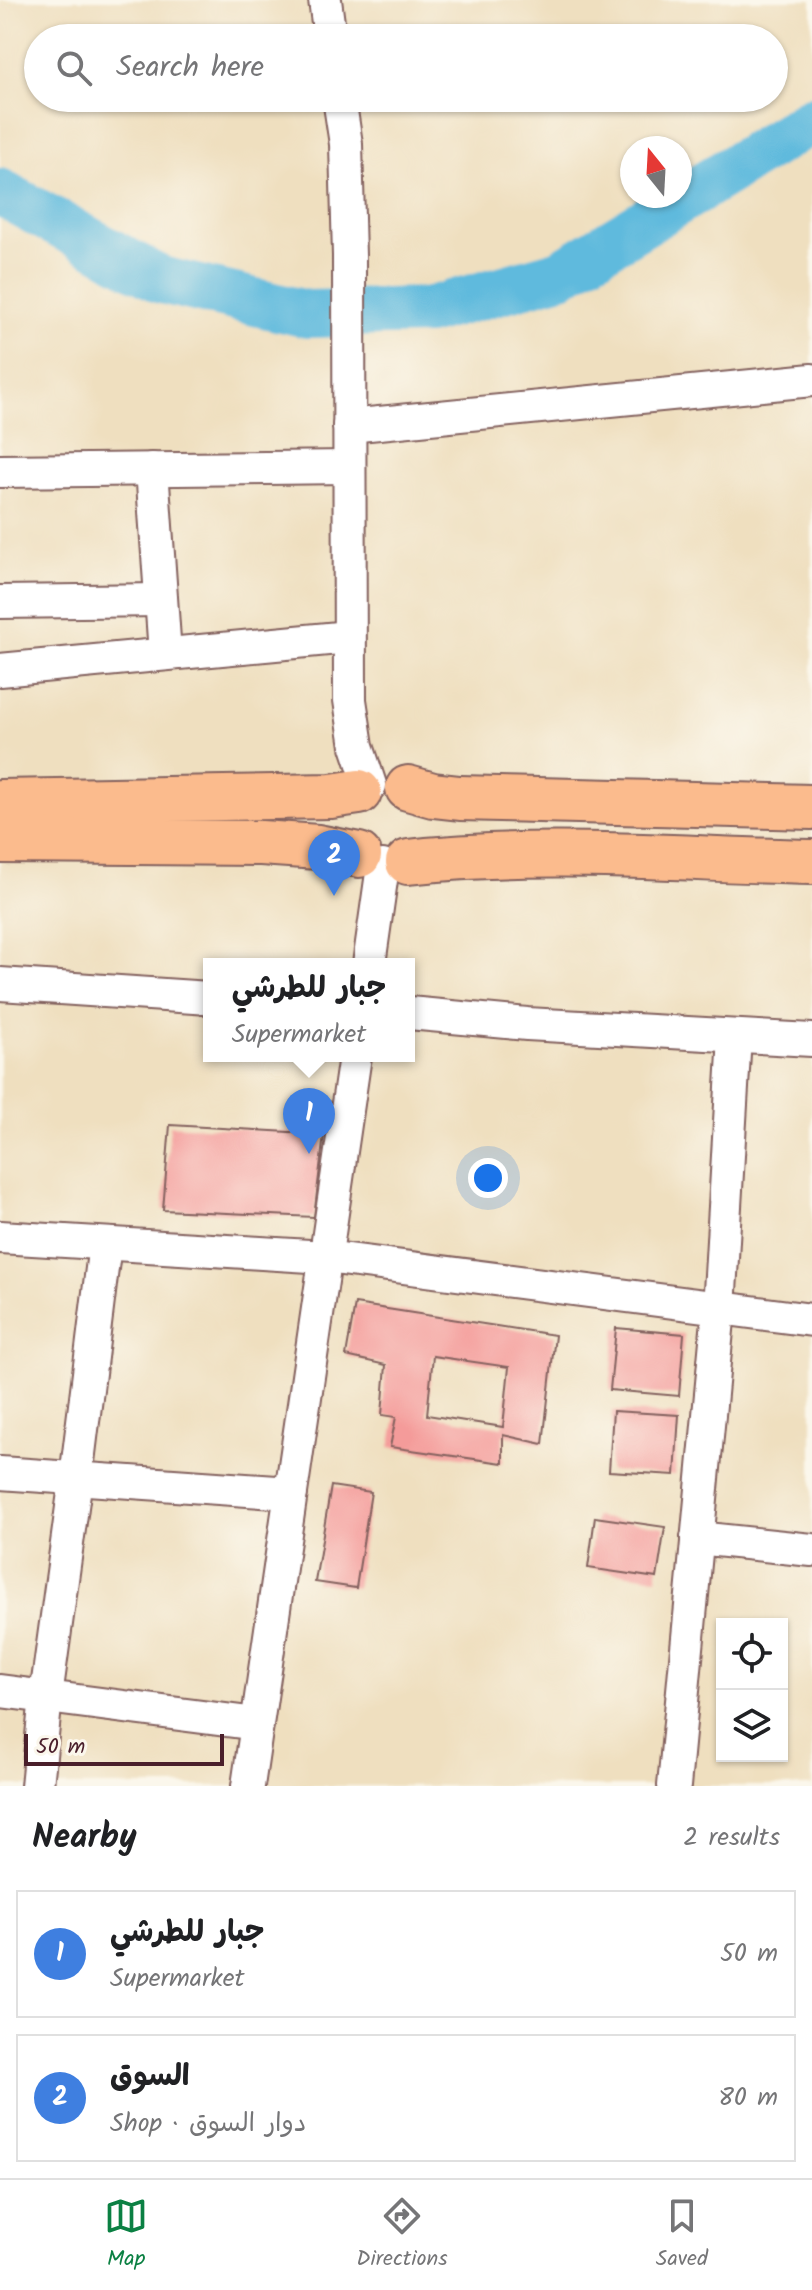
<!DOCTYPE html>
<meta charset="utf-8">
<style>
:root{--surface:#fff;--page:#f2f2f2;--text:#202124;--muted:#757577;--line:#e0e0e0;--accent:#0b8043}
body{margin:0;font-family:Kalam,"Playpen Sans Arabic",sans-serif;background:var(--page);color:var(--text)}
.controls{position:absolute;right:24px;bottom:24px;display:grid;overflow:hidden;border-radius:0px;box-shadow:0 2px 6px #0004}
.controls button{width:72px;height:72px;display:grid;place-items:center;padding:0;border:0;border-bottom:2px solid var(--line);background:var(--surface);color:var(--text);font:40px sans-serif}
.compass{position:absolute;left:620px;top:136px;width:72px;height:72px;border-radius:50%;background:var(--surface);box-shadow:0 2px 6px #0004;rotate:342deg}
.scale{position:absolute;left:24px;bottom:20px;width:200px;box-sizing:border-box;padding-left:8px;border:4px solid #4a1f2b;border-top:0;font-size:22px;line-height:28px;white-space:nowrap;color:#4a1f2b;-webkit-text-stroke:6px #fbf7ec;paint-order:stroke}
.you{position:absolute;left:488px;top:1178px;width:28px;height:28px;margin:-20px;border:6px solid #fff;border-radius:50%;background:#1a73e8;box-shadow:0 0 0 12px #1a73e833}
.badge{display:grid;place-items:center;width:52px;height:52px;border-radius:50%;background:var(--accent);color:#fff;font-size:26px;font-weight:700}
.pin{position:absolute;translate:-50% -66px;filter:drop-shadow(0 2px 4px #0008)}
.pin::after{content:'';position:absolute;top:42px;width:28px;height:24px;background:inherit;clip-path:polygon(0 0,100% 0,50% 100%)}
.popup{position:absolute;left:203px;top:958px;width:212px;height:104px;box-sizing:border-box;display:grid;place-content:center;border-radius:0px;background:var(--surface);filter:drop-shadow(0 2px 6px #0005);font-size:26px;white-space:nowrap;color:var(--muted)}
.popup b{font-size:30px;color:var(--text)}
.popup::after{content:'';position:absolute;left:50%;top:100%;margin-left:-16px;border:16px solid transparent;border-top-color:var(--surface)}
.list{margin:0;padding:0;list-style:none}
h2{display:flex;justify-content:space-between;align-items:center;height:104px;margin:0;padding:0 32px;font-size:34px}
h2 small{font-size:26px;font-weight:400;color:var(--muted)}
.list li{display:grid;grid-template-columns:52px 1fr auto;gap:24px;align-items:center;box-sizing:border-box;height:128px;margin:0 16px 16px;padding:0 16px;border:2px solid var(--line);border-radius:0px}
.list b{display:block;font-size:30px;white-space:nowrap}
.list p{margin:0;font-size:26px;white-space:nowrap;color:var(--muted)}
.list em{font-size:26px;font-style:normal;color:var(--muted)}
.icon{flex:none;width:44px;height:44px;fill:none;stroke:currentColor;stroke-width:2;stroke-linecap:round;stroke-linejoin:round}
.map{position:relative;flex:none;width:812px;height:1786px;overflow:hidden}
.search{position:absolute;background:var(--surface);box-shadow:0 2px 6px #0004;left:24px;right:24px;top:24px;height:88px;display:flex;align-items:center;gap:20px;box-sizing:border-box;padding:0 28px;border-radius:44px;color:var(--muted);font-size:30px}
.sheet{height:392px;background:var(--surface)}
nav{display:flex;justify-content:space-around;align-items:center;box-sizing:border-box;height:112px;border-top:2px solid var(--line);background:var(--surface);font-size:22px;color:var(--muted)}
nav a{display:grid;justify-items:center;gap:4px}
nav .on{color:var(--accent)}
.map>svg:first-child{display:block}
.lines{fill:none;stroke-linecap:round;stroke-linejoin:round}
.river{stroke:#5fbadd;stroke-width:48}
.building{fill:#f49b9a;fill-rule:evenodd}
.minor-casing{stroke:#84625f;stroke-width:36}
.highway-casing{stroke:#84625f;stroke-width:48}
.minor{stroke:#fff;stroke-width:32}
.highway{stroke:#fbbb8d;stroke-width:44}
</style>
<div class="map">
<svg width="812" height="1786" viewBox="0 0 812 1786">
<rect width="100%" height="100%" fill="#fbf7ec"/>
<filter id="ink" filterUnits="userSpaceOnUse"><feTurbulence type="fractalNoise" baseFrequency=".0125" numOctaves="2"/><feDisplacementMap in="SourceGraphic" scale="16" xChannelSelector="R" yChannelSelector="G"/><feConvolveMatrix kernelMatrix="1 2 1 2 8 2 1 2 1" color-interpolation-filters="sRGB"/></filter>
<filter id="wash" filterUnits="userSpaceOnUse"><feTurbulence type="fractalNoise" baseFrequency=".006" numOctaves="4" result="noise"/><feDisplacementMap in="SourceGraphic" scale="32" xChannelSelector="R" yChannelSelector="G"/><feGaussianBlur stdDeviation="1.8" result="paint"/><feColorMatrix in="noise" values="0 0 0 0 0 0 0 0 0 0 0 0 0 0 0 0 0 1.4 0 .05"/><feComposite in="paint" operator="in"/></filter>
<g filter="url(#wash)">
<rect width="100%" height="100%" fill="#efdfbf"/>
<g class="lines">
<!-- river -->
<polyline class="river" points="0,192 161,280 307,314 427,311 561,273 812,120"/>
</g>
<g id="blocks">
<!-- building -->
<g class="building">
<polygon points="170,1125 324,1134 314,1217 163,1210"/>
<path d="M355,1304L555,1335L543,1444L503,1435V1463L390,1447L396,1417L382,1415L386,1365L346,1356ZM433,1356L509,1367L503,1427L427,1415Z"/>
<polygon points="616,1328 684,1334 679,1396 610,1390"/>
<polygon points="613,1411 679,1415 675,1475 609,1471"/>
<polygon points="331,1486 371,1492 356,1588 315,1582"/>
<polygon points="595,1517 665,1527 657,1578 588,1568"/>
</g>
</g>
</g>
<g filter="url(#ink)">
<use href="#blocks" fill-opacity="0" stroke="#84625f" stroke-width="2"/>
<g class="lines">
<!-- minor casing -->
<g class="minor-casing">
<g id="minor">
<polyline points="325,0 330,38"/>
<polyline points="339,98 346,144 349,256 350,700 357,746 370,785"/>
<polyline points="349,426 812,380"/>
<polyline points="152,469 165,654"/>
<polyline points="0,471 349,467"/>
<polyline points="0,602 161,600"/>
<polyline points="0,670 349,637"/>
<polyline points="369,964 383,866"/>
<polyline points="0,984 209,998"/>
<polyline points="409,1013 527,1024 812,1040"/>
<polyline points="0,1237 326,1257 812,1320"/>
<polyline points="0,1473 291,1493"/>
<polyline points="697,1538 812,1550"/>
<polyline points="0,1691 257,1724"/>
<polyline points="37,1786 46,1696 76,1478 105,1244"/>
<polyline points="248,1786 355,1056"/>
<polyline points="674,1786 719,1309 735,1036"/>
</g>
</g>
<!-- highway casing -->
<g class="highway-casing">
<g id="highway">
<polyline points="408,788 433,795 460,798 812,807"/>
<polyline points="0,802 331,796 359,792"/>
<polyline points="0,841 261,843 318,847 359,855"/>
<path d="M408,862C542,847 678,859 812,862"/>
</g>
</g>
<!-- minor -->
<use href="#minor" class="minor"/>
<!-- highway -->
<use href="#highway" class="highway"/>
</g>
</g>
</svg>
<div class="controls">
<button><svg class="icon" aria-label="locate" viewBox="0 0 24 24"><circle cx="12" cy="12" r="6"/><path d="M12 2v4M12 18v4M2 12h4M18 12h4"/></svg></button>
<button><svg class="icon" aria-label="layers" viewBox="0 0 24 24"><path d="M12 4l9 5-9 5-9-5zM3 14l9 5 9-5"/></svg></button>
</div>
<svg class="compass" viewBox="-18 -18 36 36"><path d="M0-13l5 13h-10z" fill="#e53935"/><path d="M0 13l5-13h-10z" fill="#757577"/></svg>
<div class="scale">50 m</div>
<div class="you"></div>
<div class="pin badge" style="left:309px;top:1154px;background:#3f7fe0">1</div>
<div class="popup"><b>جبار للطرشي</b>Supermarket</div>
<div class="pin badge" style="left:334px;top:896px;background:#3f7fe0">2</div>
<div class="search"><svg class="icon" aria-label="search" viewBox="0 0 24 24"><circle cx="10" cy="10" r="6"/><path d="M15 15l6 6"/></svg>Search here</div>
</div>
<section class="sheet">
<h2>Nearby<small>2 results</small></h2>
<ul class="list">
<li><span class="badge" style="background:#3f7fe0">1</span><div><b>جبار للطرشي</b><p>Supermarket</p></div><em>50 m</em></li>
<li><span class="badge" style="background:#3f7fe0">2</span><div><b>السوق</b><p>Shop · دوار السوق</p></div><em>80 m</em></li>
</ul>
</section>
<nav>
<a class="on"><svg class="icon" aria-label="map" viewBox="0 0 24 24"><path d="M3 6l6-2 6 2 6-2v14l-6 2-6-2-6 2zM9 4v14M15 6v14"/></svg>Map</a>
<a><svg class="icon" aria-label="directions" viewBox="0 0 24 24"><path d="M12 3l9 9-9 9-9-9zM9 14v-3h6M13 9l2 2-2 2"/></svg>Directions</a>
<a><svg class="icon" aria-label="saved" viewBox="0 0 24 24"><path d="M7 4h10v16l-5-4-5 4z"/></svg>Saved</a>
</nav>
